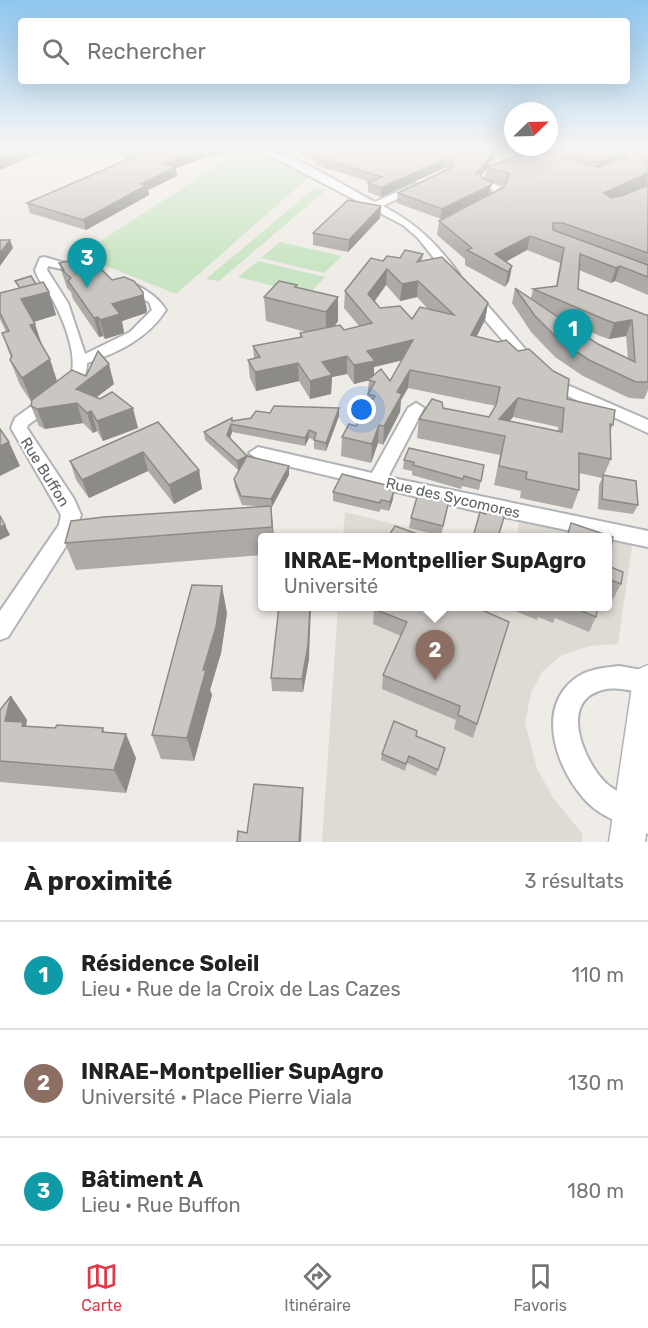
<!DOCTYPE html>
<html lang="fr">
<meta charset="utf-8">
<style>
:root{--surface:#fff;--page:#f6f6f6;--text:#222;--muted:#767676;--line:#e0e0e0;--accent:#e23946}
body{margin:0;font-family:Rubik,sans-serif;background:var(--page);color:var(--text)}
.compass{position:absolute;left:504px;top:102px;width:54px;height:54px;border-radius:50%;background:var(--surface);box-shadow:0 6px 24px #0002;rotate:67deg}
.you{position:absolute;left:362px;top:410px;width:21px;height:21px;margin:-15px;border:4px solid #fff;border-radius:50%;background:#1a73e8;box-shadow:0 0 0 9px #1a73e833}
.badge{display:grid;place-items:center;width:39px;height:39px;border-radius:50%;background:var(--accent);color:#fff;font-size:20px;font-weight:700}
.pin{position:absolute;translate:-50% -50px;filter:drop-shadow(0 2px 3px #0008)}
.pin::after{content:'';position:absolute;top:32px;width:21px;height:18px;background:inherit;clip-path:polygon(0 0,100% 0,50% 100%)}
.popup{position:absolute;left:258px;top:533px;width:354px;height:78px;box-sizing:border-box;display:grid;place-content:center;border-radius:6px;background:var(--surface);filter:drop-shadow(0 2px 4px #0005);font-size:20px;white-space:nowrap;color:var(--muted)}
.popup b{font-size:22px;color:var(--text)}
.popup::after{content:'';position:absolute;left:50%;top:100%;margin-left:-12px;border:12px solid transparent;border-top-color:var(--surface)}
.list{margin:0;padding:0;list-style:none}
h2{display:flex;justify-content:space-between;align-items:center;height:78px;margin:0;padding:0 24px;font-size:26px}
h2 small{font-size:20px;font-weight:400;color:var(--muted)}
.list li{display:grid;grid-template-columns:39px 1fr auto;gap:18px;align-items:center;box-sizing:border-box;height:108px;padding:0 24px;border-top:2px solid var(--line)}
.list b{display:block;font-size:22px;white-space:nowrap}
.list p{margin:0;font-size:20px;white-space:nowrap;color:var(--muted)}
.list em{font-size:20px;font-style:normal;color:var(--muted)}
.icon{flex:none;width:33px;height:33px;fill:none;stroke:currentColor;stroke-width:2;stroke-linecap:round;stroke-linejoin:round}
.map{position:relative;flex:none;width:648px;height:842px;overflow:hidden}
.search{position:absolute;background:var(--surface);box-shadow:0 6px 24px #0002;left:18px;right:18px;top:18px;height:66px;display:flex;align-items:center;gap:15px;box-sizing:border-box;padding:0 21px;border-radius:6px;color:var(--muted);font-size:22px}
.sheet{height:402px;background:var(--surface)}
nav{display:flex;justify-content:space-around;align-items:center;box-sizing:border-box;height:84px;border-top:2px solid var(--line);background:var(--surface);font-size:16px;color:var(--muted)}
nav a{display:grid;justify-items:center;gap:3px}
nav .on{color:var(--accent)}
.map>svg:first-child{display:block}
.education{fill:#dfdbd4}
.green{fill:#c9e5c3}
.lines{fill:none;stroke-linecap:round;stroke-linejoin:round}
.minor-casing{stroke:#b1b4b7;stroke-width:4}
.tertiary-casing{stroke:#b1b4b7;stroke-width:3}
.primary-casing{stroke:#ebb063;stroke-width:2}
.minor{fill:#fff;fill-rule:evenodd}
.tertiary{fill:#fff;fill-rule:evenodd}
.primary{fill:#fbe3ae;fill-rule:evenodd}
.wall{fill:#aeaaa7;fill-rule:evenodd}
.shaded-wall{fill:#8d8b88}
.building{fill:#cac6c2;stroke:#8d8b88;stroke-width:1.5;fill-rule:evenodd}
.labels{text-anchor:middle;stroke-width:4.5;stroke-linejoin:round;paint-order:stroke}
.street-label{font-size:15px;fill:#5d6265;stroke:#fff}
</style>
<div class="map">
<svg width="648" height="842" viewBox="0 0 648 842">
<rect width="100%" height="100%" fill="#efebe6"/>
<!-- education -->
<g class="education">
<polygon points="345,512 447,537 343,538"/>
<polygon points="519,520 596,537 517,538"/>
<polygon points="608,540 632,546 618,644 590,646 562,655 542,672 531,693 525,723 537,768 553,798 583,834 581,842 322,842 338,607 608,606"/>
</g>
<!-- green -->
<g class="green">
<polygon points="243,149 266,156 309,177 176,294 79,255"/>
<polygon points="316,187 326,190 219,281 206,279"/>
<polygon points="280,242 342,256 324,273 261,258"/>
<polygon points="258,261 325,277 308,295 238,277"/>
</g>
<g class="lines">
<!-- minor casing -->
<g class="minor-casing">
<g id="minor">
<path d="M249,148C288,148 340,184 375,202L414,184H420V188L383,206C417,224 436,243 459,274L453,278L449,277L418,238L403,225L277,159Z"/>
<polygon points="508,148 521,148 552,160 545,162"/>
<polygon points="481,181 487,181 506,189 500,199 485,203 484,201 491,196 493,190 481,185"/>
<path d="M44,257L86,269L80,273L48,266L47,270L68,303L85,354L130,332L152,310L149,302L119,289V283C135,280 158,296 166,310C147,339 119,352 87,363C88,391 49,409 28,425L27,428L74,499L81,515L75,532L8,637L0,640V611L59,525L61,515L11,428L15,418L70,378C79,358 64,321 54,302C48,291 39,283 35,270L40,258Z"/>
<polygon points="472,292 477,293 526,350 565,384 648,420 648,433 555,390 516,356 467,299 467,293"/>
<polygon points="416,403 424,408 388,477 648,531 648,547 476,511 258,459 249,453 258,447 372,473 408,408"/>
<path d="M619,666L648,671V695C633,691 618,686 602,690C557,702 585,764 607,784C619,794 634,800 648,806V834C627,826 603,818 587,802C559,773 535,713 572,681C585,669 603,668 619,666Z"/>
</g>
</g>
<!-- tertiary casing -->
<g class="tertiary-casing">
<polygon id="tertiary" points="648,665 648,817 645,842 609,842 633,680 637,670"/>
</g>
<!-- primary casing -->
<g class="primary-casing">
<polygon id="primary" points="621,148 648,150 648,158 623,151"/>
</g>
<!-- minor -->
<use href="#minor" class="minor"/>
<!-- tertiary -->
<use href="#tertiary" class="tertiary"/>
<!-- primary -->
<use href="#primary" class="primary"/>
</g>
<!-- wall -->
<g class="wall">
<polygon points="98,148 249,148 249,150 208,156 176,168 177,176 148,190 149,195 86,230 30,213 27,203 128,159"/>
<polygon points="262,148 296,148 277,151"/>
<path d="M298,148H502L488,166L565,158L566,153L626,157L648,149V295L615,281L611,283L579,270L578,289L646,315H648V390L644,399L629,398L583,376L555,357L531,332L512,303L515,288L531,298L533,289L556,286L560,263L527,250L506,261L512,266L509,281L505,287L465,265V259L437,235L439,221L505,186L491,182L489,194L441,219L397,203L398,193L451,168H444L381,197L368,192V183L370,182L316,165V160L299,154ZM486,169L484,179L482,178L481,175ZM560,318L600,336L609,339L626,336L628,359L598,344Z"/>
<polygon points="381,206 380,218 348,252 313,245 313,233"/>
<path d="M423,254L422,261L488,303L485,320L476,337L567,399L613,425L610,432L611,459L604,475L638,505L633,514L598,509L599,485L602,478L579,473V490L572,509L520,498L521,491L494,485L500,455L417,438L419,419L443,408L489,417L496,406L408,388L401,400L400,412L383,445L378,443L371,463L341,456L342,437L356,426L367,408L368,399H367L369,380L354,384L347,374L332,377L331,394L310,399L299,381L256,391L250,378L248,360L254,358L253,346L300,337V333L306,332L266,321L264,297L297,285V288L338,297V321L335,326L344,330L359,326L344,308L345,291L383,261ZM386,285L400,301L417,297L428,309L412,319L380,308L375,301ZM402,360L390,381L374,375V367ZM513,417L558,427V431L509,421Z"/>
<polygon points="59,263 112,280 147,310 146,313 122,321 124,333 105,339 103,336 99,337 73,299 71,292 67,288"/>
<polygon points="15,281 36,284 49,292 56,315 34,322 42,347 57,381 86,376 114,384 97,397 138,428 103,441 97,431 93,433 83,423 45,429 39,426 31,406 32,403 20,385 10,360 11,358 2,333 6,332 0,319 0,293 19,288"/>
<polygon points="339,408 339,416 326,451 314,449 314,440 309,438 305,446 232,432 230,438 247,456 289,475 271,507 274,537 262,537 262,555 76,570 65,543 267,507 242,505 235,487 234,479 240,469 238,470 205,440 204,432 233,421 251,418 270,413"/>
<polygon points="158,422 199,470 202,489 174,504 148,471 89,498 76,480 70,461"/>
<polygon points="404,460 484,465 479,490 462,486 461,489 412,475 412,471 403,469"/>
<polygon points="386,485 386,489 393,499 389,511 381,509 379,512 333,501 333,492"/>
<polygon points="422,498 449,500 441,536 409,528 411,518"/>
<polygon points="608,566 621,584 613,599 608,597"/>
<polygon points="503,606 598,606 596,617 589,632 555,618 553,623 538,617 537,620"/>
<polygon points="374,609 509,622 473,738 454,729 456,720 382,689 383,675 401,636 373,624"/>
<polygon points="227,613 221,653 210,690 212,695 194,761 161,759 152,735"/>
<polygon points="309,659 303,692 272,691 271,678"/>
<polygon points="11,696 27,720 26,726 55,728 103,728 105,733 136,758 126,793 0,782 0,710"/>
<polygon points="417,731 416,736 445,748 436,776 407,763 405,771 381,760 382,754"/>
</g>
<!-- shaded-wall -->
<g class="shaded-wall">
<polygon points="28,148 50,148 0,170 0,160"/>
<polygon points="206,148 249,148 249,150 208,156 176,168 177,176 148,190 149,195 86,230 83,220 141,184 162,164"/>
<polygon points="277,148 296,148 277,151"/>
<polygon points="497,148 502,148 487,167 486,167 486,169 475,183 476,174"/>
<polygon points="628,151 626,157 596,170 598,162"/>
<polygon points="445,159 444,168 381,197 381,188"/>
<polygon points="648,173 647,185 600,207 604,193"/>
<polygon points="492,182 489,194 441,219 442,209"/>
<polygon points="381,206 380,218 348,252 349,240"/>
<polygon points="530,236 527,250 498,266 495,254"/>
<polygon points="10,240 13,248 0,266 0,253"/>
<polygon points="512,266 509,281 505,287 508,272"/>
<polygon points="620,266 615,281 611,283 616,268"/>
<polygon points="387,269 386,285 367,311 368,294"/>
<polygon points="418,281 417,297 400,301 402,284"/>
<polygon points="49,292 56,315 30,323 21,299"/>
<polygon points="143,292 147,310 146,313 122,321 124,333 105,339 100,320 112,304"/>
<polygon points="338,297 338,321 326,337 326,312"/>
<polygon points="488,303 485,320 468,353 471,335"/>
<polygon points="98,317 103,336 99,337 94,318"/>
<polygon points="632,320 626,336 609,339 614,323"/>
<polygon points="35,324 43,348 30,325"/>
<polygon points="413,340 412,358 374,367 374,379 354,384 354,365 367,351"/>
<polygon points="347,356 347,374 332,377 331,394 310,399 310,381 322,362"/>
<polygon points="50,359 58,384 32,403 22,378"/>
<polygon points="298,363 299,381 256,391 255,372"/>
<polygon points="109,364 114,384 82,408 76,389"/>
<polygon points="410,370 408,388 401,400 400,412 383,445 384,426 397,392"/>
<polygon points="518,398 513,417 498,435 499,419"/>
<polygon points="77,403 83,423 45,429 37,409"/>
<polygon points="133,408 138,428 103,441 97,421"/>
<polygon points="339,408 339,416 326,451 326,443"/>
<polygon points="91,411 97,431 93,433 87,413"/>
<polygon points="231,424 232,432 228,444 227,435"/>
<polygon points="379,425 378,443 371,463 372,444"/>
<polygon points="309,430 309,438 305,446 305,438"/>
<polygon points="9,442 20,466 0,476 0,446"/>
<polygon points="143,452 148,471 89,498 82,480"/>
<polygon points="247,456 248,465 238,470 237,461"/>
<polygon points="289,466 289,475 272,507 271,499"/>
<polygon points="199,470 202,489 174,504 169,485"/>
<polygon points="394,491 393,499 389,511 390,502"/>
<polygon points="271,506 274,537 272,527"/>
<polygon points="5,525 10,535 0,540 0,527"/>
<polygon points="222,586 227,613 221,653 210,690 212,695 194,761 187,738"/>
<polygon points="310,606 311,606 309,659 303,692 302,679"/>
<polygon points="11,696 27,720 26,726 39,746 5,721"/>
<polygon points="126,734 136,758 126,793 114,770"/>
<polygon points="303,788 303,800 301,842 299,842"/>
</g>
<!-- building -->
<g class="building">
<polygon points="4,148 28,148 0,160 0,150"/>
<polygon points="120,148 206,148 162,164 176,167 141,184 147,185 83,220 27,203 138,155"/>
<polygon points="305,148 497,148 476,174 480,172 482,178 492,182 491,185 442,209 398,193 453,167 452,159 445,159 381,188 368,183 382,177 316,156 322,154"/>
<polygon points="571,148 611,148 628,151 598,162 566,153"/>
<polygon points="648,149 648,161 643,162 648,163 648,173 604,193 611,198 624,195 648,185 648,253 563,223 553,223 553,230 648,265 648,277 620,266 616,268 580,254 578,289 646,315 648,315 648,382 636,382 589,360 560,341 535,316 515,288 598,344 635,362 632,320 614,323 606,320 533,289 557,286 564,248 530,236 495,254 512,266 508,272 467,250 472,248 439,221 504,187 510,174 486,167 535,150 599,167"/>
<polygon points="348,200 381,206 349,240 313,233"/>
<polygon points="0,240 10,240 0,253"/>
<path d="M405,250L423,254L417,262L442,257L488,303L471,335L498,342L506,340L518,351L529,349L553,371L569,379L567,399L615,410L613,425L610,424L611,459L579,453V490L526,479L527,472L499,466L505,436L419,419L432,399L442,402L443,408L489,417L496,405L500,387L410,370L397,392L402,394L384,426L379,425L372,444L342,437L349,424L356,426L375,396L368,394L375,382L368,380L381,369L390,381L413,340L367,351L375,361L354,365L347,356L322,362L332,375L310,381L298,363L255,372L248,360L260,357L253,346L302,337L300,333L340,325L344,330L372,323L345,291L371,258L383,261L387,256L400,258ZM387,269L402,284L418,281L454,315L420,307L412,319L400,306L380,308L368,294ZM518,398L564,408L562,432L499,419Z"/>
<polygon points="77,259 99,267 112,280 124,277 134,281 143,292 143,295 112,304 120,314 100,320 98,317 94,318 68,281 71,278 62,270 64,270 59,263"/>
<polygon points="31,276 36,284 20,288 15,281"/>
<polygon points="279,281 297,285 295,287 338,297 326,312 264,297"/>
<polygon points="43,282 49,292 21,299 35,324 30,325 50,359 22,378 10,360 12,356 2,333 9,331 0,313 0,293"/>
<polygon points="98,351 109,364 76,389 100,399 112,392 133,408 97,421 91,411 87,413 77,403 37,409 31,406 32,400 72,370 86,376"/>
<polygon points="274,406 339,408 326,443 314,440 316,433 309,430 305,438 231,424 227,435 247,456 289,466 271,499 241,496 234,479 247,456 237,461 204,432 232,418 232,421 251,418 256,411 270,413"/>
<polygon points="158,422 199,470 169,485 143,452 82,480 70,461"/>
<polygon points="0,429 9,442 0,446"/>
<polygon points="409,448 484,465 481,481 464,476 463,479 413,465 414,462 404,460"/>
<polygon points="342,474 386,485 385,488 394,491 390,502 381,500 380,503 333,492"/>
<polygon points="603,475 636,481 638,505 602,499"/>
<polygon points="424,494 449,500 443,526 411,518 417,497 422,498"/>
<polygon points="271,506 272,527 65,543 71,521 104,517"/>
<polygon points="488,509 505,514 498,537 483,537 476,536 474,533 480,512 486,514"/>
<polygon points="0,516 5,525 0,527"/>
<polygon points="571,523 613,537 608,564 608,537 567,537"/>
<polygon points="395,526 426,537 388,537"/>
<polygon points="608,566 623,572 621,584 608,579"/>
<polygon points="192,585 222,586 216,627 203,670 206,670 187,738 152,735"/>
<polygon points="279,606 310,606 308,645 302,679 271,678"/>
<polygon points="375,606 473,606 509,622 477,724 458,715 460,706 383,675 407,622 374,609"/>
<polygon points="570,606 598,606 596,617"/>
<polygon points="11,696 5,721 23,722 22,726 55,728 57,725 103,728 102,732 126,734 114,770 0,761 0,710"/>
<polygon points="394,721 417,731 416,736 445,748 438,770 409,756 406,764 382,754"/>
<polygon points="254,784 303,788 299,842 237,842 238,831 247,833"/>
</g>
<!-- sky -->
<linearGradient id="sky" x2="0" y2="1"><stop stop-color="#8fc7f0"/><stop offset="0.56" stop-color="#f8f6f4"/><stop offset="1" stop-color="#f8f6f4" stop-opacity="0"/></linearGradient>
<rect width="648" height="266" fill="url(#sky)"/>
<g class="labels">
<!-- street labels -->
<g class="street-label">
<text transform="translate(45 472) rotate(58)" y="5">Rue Buffon</text>
<text transform="translate(453 498) rotate(13)" y="5">Rue des Sycomores</text>
</g>
</g>
</svg>
<svg class="compass" viewBox="-18 -18 36 36"><path d="M0-13l5 13h-10z" fill="#e53935"/><path d="M0 13l5-13h-10z" fill="#767676"/></svg>
<div class="you"></div>
<div class="pin badge" style="left:573px;top:359px;background:#0f9aa8">1</div>
<div class="pin badge" style="left:435px;top:680px;background:#8d6e63">2</div>
<div class="popup"><b>INRAE-Montpellier SupAgro</b>Université</div>
<div class="pin badge" style="left:87px;top:288px;background:#0f9aa8">3</div>
<div class="search"><svg class="icon" aria-label="search" viewBox="0 0 24 24"><circle cx="10" cy="10" r="6"/><path d="M15 15l6 6"/></svg>Rechercher</div>
</div>
<section class="sheet">
<h2>À proximité<small>3 résultats</small></h2>
<ul class="list">
<li><span class="badge" style="background:#0f9aa8">1</span><div><b>Résidence Soleil</b><p>Lieu · Rue de la Croix de Las Cazes</p></div><em>110 m</em></li>
<li><span class="badge" style="background:#8d6e63">2</span><div><b>INRAE-Montpellier SupAgro</b><p>Université · Place Pierre Viala</p></div><em>130 m</em></li>
<li><span class="badge" style="background:#0f9aa8">3</span><div><b>Bâtiment A</b><p>Lieu · Rue Buffon</p></div><em>180 m</em></li>
</ul>
</section>
<nav>
<a class="on"><svg class="icon" aria-label="map" viewBox="0 0 24 24"><path d="M3 6l6-2 6 2 6-2v14l-6 2-6-2-6 2zM9 4v14M15 6v14"/></svg>Carte</a>
<a><svg class="icon" aria-label="directions" viewBox="0 0 24 24"><path d="M12 3l9 9-9 9-9-9zM9 14v-3h6M13 9l2 2-2 2"/></svg>Itinéraire</a>
<a><svg class="icon" aria-label="saved" viewBox="0 0 24 24"><path d="M7 4h10v16l-5-4-5 4z"/></svg>Favoris</a>
</nav>
